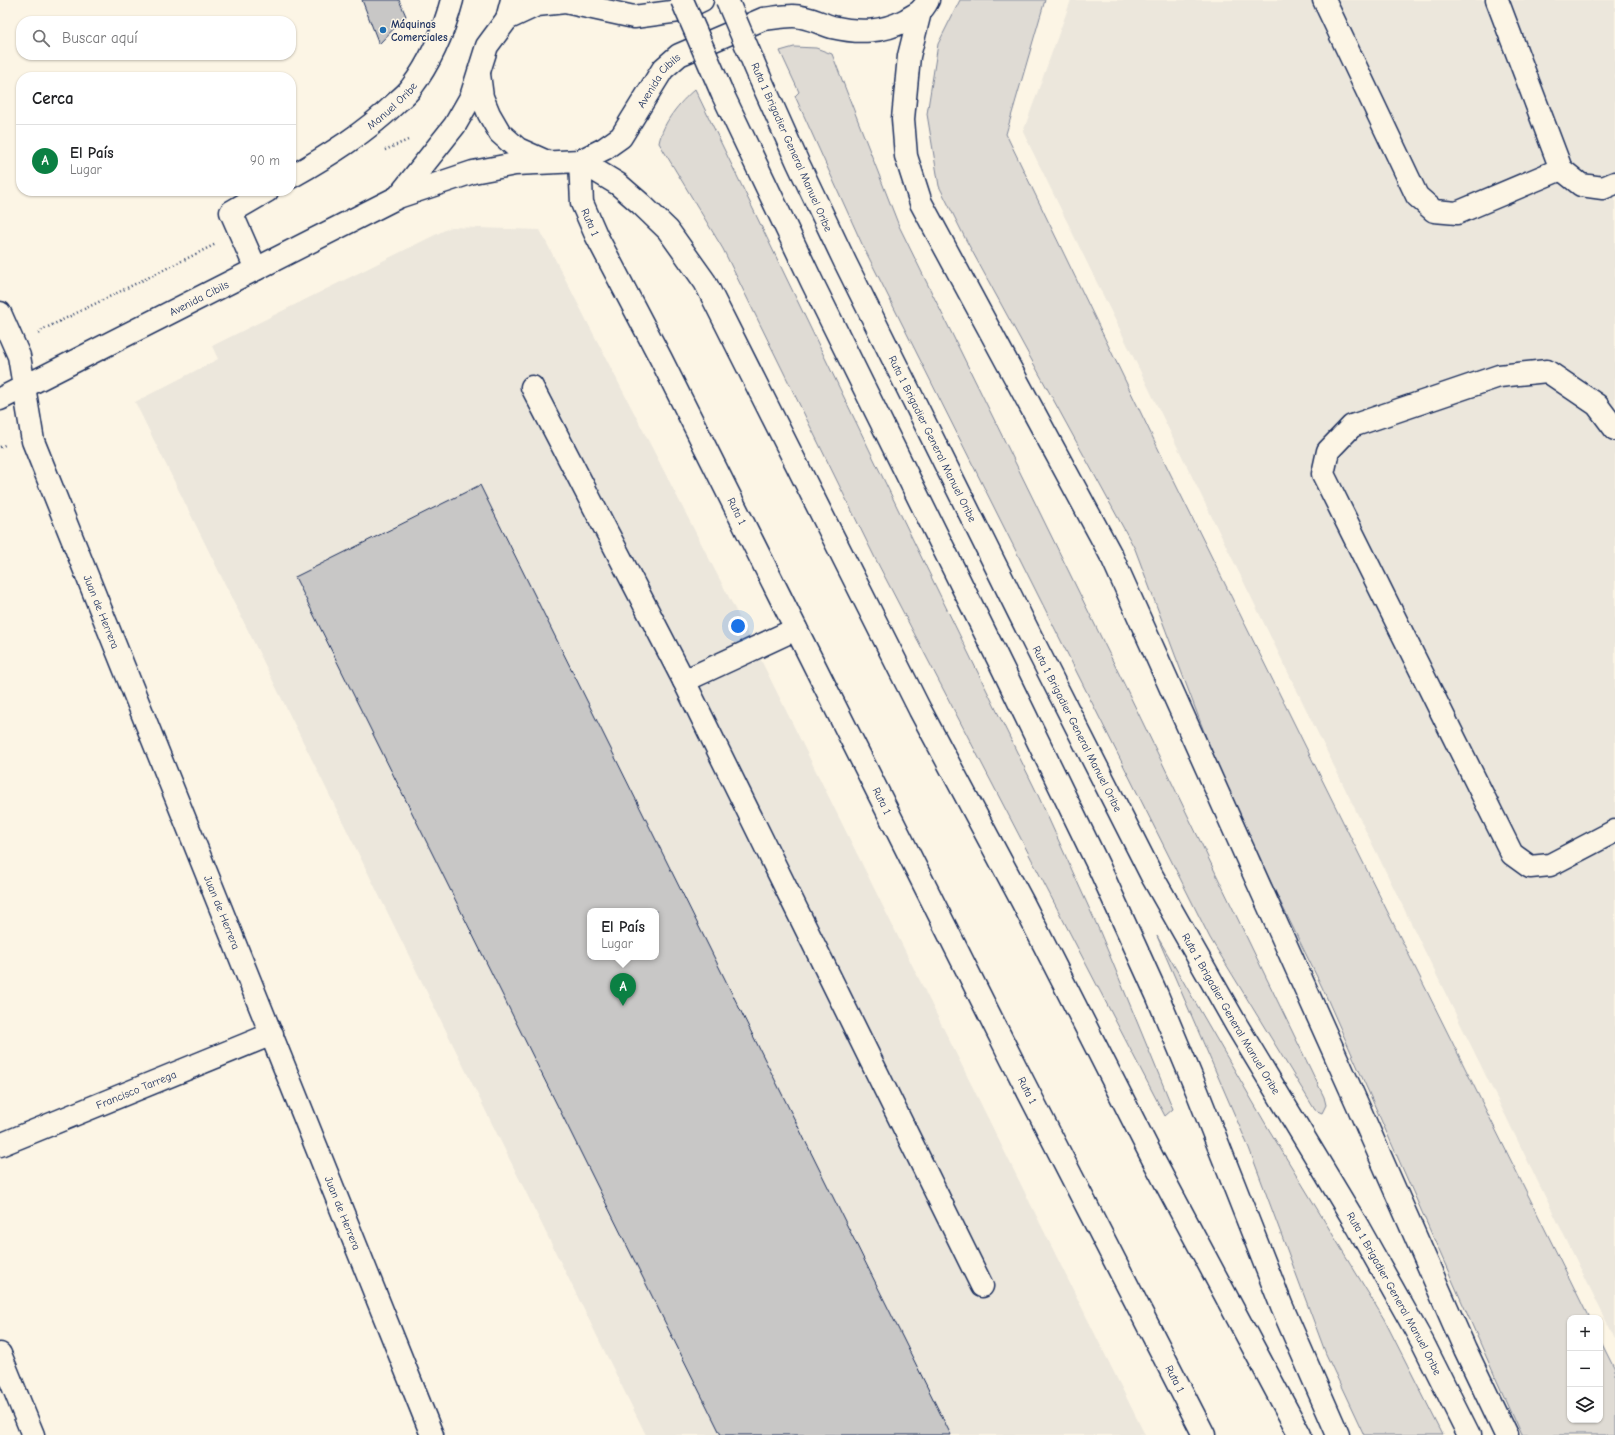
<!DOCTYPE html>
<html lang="es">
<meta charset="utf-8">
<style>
:root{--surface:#fff;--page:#f2f2f2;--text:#202124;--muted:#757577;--line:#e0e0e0;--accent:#0b8043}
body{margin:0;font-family:"Comic Neue",sans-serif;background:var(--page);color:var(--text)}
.controls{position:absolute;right:12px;bottom:12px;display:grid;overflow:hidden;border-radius:8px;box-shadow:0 1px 3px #0004}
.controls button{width:36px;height:36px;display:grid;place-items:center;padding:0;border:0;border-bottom:1px solid var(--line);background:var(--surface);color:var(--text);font:20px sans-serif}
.you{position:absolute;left:738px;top:626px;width:14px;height:14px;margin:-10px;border:3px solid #fff;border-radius:50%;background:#1a73e8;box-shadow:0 0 0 6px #1a73e833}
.badge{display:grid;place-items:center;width:26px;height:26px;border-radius:50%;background:var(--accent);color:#fff;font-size:13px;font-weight:700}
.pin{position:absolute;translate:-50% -33px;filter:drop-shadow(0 1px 2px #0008)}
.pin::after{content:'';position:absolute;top:21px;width:14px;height:12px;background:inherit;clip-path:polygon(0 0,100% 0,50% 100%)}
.popup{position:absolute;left:587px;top:908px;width:72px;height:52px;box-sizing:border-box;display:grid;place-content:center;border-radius:8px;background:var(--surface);filter:drop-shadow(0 1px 3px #0005);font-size:13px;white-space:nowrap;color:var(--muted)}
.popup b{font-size:15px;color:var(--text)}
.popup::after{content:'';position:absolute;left:50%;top:100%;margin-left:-8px;border:8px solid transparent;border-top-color:var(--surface)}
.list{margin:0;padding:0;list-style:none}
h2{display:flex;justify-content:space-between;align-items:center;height:52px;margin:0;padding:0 16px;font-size:17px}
h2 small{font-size:13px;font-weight:400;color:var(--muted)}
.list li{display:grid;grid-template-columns:26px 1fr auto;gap:12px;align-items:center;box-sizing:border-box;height:72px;padding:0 16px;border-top:1px solid var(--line)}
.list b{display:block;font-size:15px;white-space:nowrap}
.list p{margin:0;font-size:13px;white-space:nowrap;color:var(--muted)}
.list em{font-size:13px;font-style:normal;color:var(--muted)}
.icon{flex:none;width:22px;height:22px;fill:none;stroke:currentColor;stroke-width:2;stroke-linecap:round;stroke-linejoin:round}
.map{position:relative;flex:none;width:1615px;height:1435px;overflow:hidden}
.search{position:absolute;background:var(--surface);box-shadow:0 1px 3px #0004;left:16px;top:16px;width:280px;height:44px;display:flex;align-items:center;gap:10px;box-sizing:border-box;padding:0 14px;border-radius:16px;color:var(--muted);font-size:15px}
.panel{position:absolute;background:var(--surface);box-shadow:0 1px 3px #0004;left:16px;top:72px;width:280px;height:124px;border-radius:16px}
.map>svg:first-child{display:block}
.built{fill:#ece7dc;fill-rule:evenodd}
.green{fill:#dfdbd4;stroke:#7d8599}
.building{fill:#c8c7c6;stroke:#1b2f5e;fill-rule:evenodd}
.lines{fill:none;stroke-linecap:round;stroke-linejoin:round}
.minor-casing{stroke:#1b2f5e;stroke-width:25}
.highway-casing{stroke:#1b2f5e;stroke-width:25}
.path{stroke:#1b2f5e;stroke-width:2.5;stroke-dasharray:1 3;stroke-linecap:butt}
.minor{stroke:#fcf5e5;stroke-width:22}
.highway{stroke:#fcf5e5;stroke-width:22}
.highway-bridge-casing{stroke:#1b2f5e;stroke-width:25;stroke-linecap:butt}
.highway-bridge{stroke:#fcf5e5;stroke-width:22}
.poi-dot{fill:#1f6fb2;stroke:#fcf5e5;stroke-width:1.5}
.labels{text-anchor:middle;stroke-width:3;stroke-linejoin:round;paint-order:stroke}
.poi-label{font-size:11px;font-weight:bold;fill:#1b2f5e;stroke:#fcf5e5;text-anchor:start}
.street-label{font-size:11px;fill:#1b2f5e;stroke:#fcf5e5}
</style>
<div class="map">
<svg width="1615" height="1435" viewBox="0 0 1615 1435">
<rect width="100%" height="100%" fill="#fcf5e5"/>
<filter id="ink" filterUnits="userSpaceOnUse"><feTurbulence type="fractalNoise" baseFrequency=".025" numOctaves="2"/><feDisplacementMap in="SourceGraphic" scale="8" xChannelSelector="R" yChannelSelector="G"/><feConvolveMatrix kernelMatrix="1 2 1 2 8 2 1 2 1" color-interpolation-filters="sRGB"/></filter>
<g filter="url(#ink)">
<!-- built -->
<g class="built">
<polygon points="1071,0 1615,0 1615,1339 1023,132"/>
<path d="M451,227L540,230L755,648L1145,1435H646L135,402L218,359L212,346ZM590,911H656V957H590Z"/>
</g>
<!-- green -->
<g class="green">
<polygon points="960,0 1045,0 1006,134 1168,469 1589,1318 1570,1318 1570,1420 1600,1420 1600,1340 1615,1370 1615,1435 1521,1435 1322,987 1228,795 1135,549 966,240 939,186 927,114 938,44"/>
<polygon points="794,47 816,48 832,54 899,226 1127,690 1324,1097 1326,1105 1322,1113 1315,1110 1210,938 862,244 795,96 799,92 780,51"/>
<path d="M695,89L913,540L1037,793L1100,932L1173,1109L1165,1116L875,558L723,249L659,143C663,122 679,103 695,89Z"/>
<polygon points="1157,936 1268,1128 1384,1319 1443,1435 1364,1435 1326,1354 1249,1148"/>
</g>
<!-- building -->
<g class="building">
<polygon points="362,0 399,0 406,16 379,44"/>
<path d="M480,485L951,1435H721L295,577ZM590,911H656V957H590Z"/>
</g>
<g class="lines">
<!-- minor casing -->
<g class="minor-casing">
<g id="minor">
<polyline points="1324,0 1417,196 1434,211 1457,213 1561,169"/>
<polyline points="1497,0 1561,169 1581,185 1603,188 1615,183"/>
<polyline points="479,74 482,97 489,114 500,133 518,149 545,161"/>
<path id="s1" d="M580,161L582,203L596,235L661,359L1012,1060L1204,1435"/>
<path id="s2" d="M291,177C328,156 365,133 396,103C401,98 407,94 411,88C430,63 444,30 452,0"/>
<polyline points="398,197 455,125 471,97 487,46 507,19 537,5 565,2 634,17 679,11 702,0"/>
<polyline points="256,269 231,212 267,191"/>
<path id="s3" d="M0,313L19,356L33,441L432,1435"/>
<polyline points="532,387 684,681 982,1286"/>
<path id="s4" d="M0,399L398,197L473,172L515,164L580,161L604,149L621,137L663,69L679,55L763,19C773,18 783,16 793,16C807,16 819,23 832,27C858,33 882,33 906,20C910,17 915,15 919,12C923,9 926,4 928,0"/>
<polyline points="1615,429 1597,405 1547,371 1499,376 1352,426 1328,451 1323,474 1512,854 1530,867 1550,865 1615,831"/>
<polyline points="684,681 796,629"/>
<path id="s5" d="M0,1145L272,1034"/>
<polyline points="0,1354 33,1435"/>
</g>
</g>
<!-- highway casing -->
<g class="highway-casing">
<g id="highway">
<polyline points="920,12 909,56 903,119 906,156 921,203 1112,557 1355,1099 1465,1349 1506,1435"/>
<polyline points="507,19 512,0"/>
<path id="s6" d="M760,78L798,163L845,262L1035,645L1152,876L1237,1026L1358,1227L1423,1343L1469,1435"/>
<polyline points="723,95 812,282 1002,667 1098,865 1157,995 1197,1091 1282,1307 1338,1435"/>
<polyline points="580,161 618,184 641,204 668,230 705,282 920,710 1022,901 1153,1159 1300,1435"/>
</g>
</g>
<!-- path -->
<g class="path">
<polyline points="385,150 408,140"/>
<polyline points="39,334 42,330 216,244"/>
<polyline points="0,447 7,444"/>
</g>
<!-- minor -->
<use href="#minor" class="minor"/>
<!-- highway -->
<use href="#highway" class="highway"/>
<!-- highway-bridge casing -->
<g class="highway-bridge-casing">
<g id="highway-bridge">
<polyline points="682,0 723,95"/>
<polyline points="727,0 760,78"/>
</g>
</g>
<!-- highway-bridge -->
<use href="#highway-bridge" class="highway-bridge"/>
</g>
</g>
<!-- markers -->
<circle class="poi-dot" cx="383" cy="30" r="4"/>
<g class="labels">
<!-- poi labels -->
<g class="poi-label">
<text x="391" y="28">Máquinas<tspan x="391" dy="13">Comerciales</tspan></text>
</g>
<!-- street labels -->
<g class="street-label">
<text dy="4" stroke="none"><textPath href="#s4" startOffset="749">Avenida Cibils</textPath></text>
<text dy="4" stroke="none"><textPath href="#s2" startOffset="124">Manuel Oribe</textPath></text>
<text transform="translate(792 147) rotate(66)" y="4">Ruta 1 Brigadier General Manuel Oribe</text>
<text dy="4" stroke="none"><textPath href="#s1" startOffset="63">Ruta 1</textPath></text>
<text dy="4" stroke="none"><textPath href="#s4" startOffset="223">Avenida Cibils</textPath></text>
<text dy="4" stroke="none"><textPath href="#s6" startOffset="400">Ruta 1 Brigadier General Manuel Oribe</textPath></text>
<text dy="4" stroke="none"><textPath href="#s1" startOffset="387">Ruta 1</textPath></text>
<text dy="4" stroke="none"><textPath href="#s3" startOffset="317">Juan de Herrera</textPath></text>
<text dy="4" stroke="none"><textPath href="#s6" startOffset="724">Ruta 1 Brigadier General Manuel Oribe</textPath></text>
<text dy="4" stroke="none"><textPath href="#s1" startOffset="711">Ruta 1</textPath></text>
<text dy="4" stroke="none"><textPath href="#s3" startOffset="641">Juan de Herrera</textPath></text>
<text dy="4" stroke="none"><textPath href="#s6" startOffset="1048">Ruta 1 Brigadier General Manuel Oribe</textPath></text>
<text dy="4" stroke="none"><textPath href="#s5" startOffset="147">Francisco Tarrega</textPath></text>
<text dy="4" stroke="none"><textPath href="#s1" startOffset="1035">Ruta 1</textPath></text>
<text dy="4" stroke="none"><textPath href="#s3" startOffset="965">Juan de Herrera</textPath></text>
<text dy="4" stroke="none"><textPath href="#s6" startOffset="1372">Ruta 1 Brigadier General Manuel Oribe</textPath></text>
<text dy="4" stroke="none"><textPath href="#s1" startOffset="1359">Ruta 1</textPath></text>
</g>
</g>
</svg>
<div class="controls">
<button>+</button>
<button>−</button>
<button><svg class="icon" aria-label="layers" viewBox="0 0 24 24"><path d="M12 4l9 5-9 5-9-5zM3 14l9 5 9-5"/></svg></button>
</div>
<div class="you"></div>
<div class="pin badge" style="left:623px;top:1006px">A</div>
<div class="popup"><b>El País</b>Lugar</div>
<div class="search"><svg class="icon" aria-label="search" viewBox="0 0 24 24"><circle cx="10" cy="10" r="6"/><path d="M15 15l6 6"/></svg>Buscar aquí</div>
<section class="panel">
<h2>Cerca<small></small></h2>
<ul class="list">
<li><span class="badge">A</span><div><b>El País</b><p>Lugar</p></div><em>90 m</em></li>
</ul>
</section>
</div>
